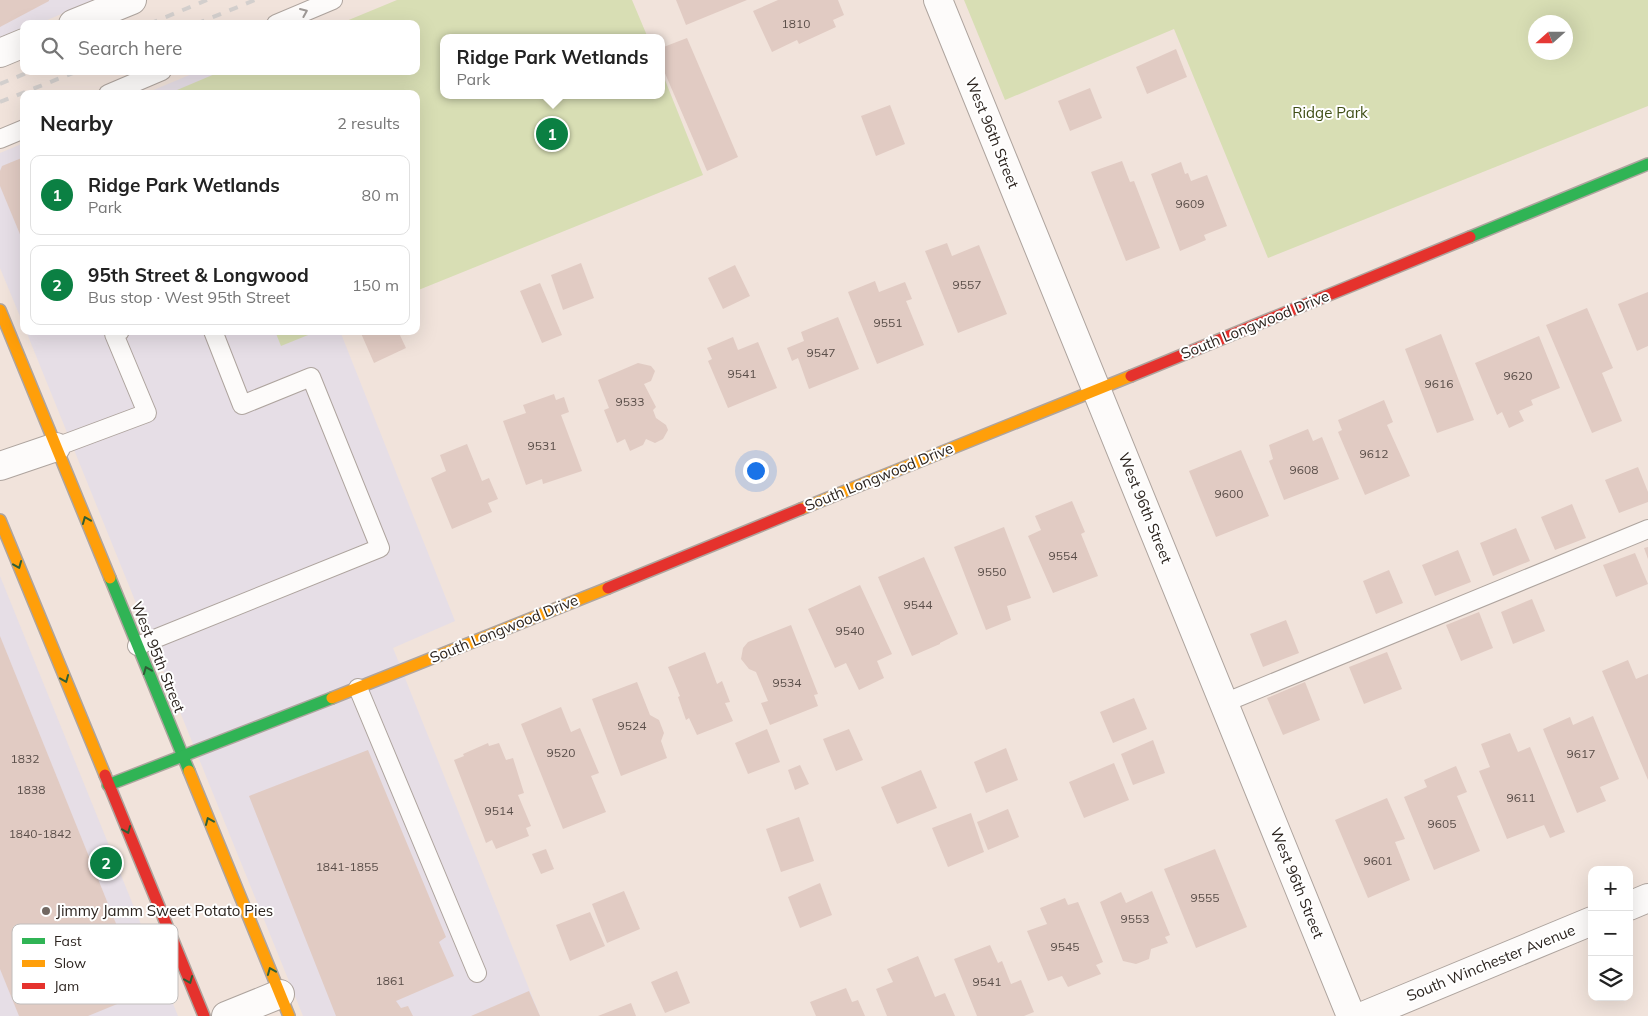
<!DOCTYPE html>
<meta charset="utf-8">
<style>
:root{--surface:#fff;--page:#f2f2f2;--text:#222;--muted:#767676;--line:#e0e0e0;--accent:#0b8043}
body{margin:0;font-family:Mulish,sans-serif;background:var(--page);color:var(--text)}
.controls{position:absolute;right:15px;bottom:15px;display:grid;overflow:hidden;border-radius:10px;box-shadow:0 5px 20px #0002}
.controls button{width:45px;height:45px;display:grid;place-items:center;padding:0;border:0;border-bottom:1px solid var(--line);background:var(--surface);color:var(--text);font:25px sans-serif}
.compass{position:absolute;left:1528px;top:15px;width:45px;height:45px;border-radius:50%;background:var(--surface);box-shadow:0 5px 20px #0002;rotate:249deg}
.you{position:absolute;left:755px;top:470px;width:18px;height:18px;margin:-12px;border:4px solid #fff;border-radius:50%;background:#1a73e8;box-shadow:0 0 0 8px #1a73e833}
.badge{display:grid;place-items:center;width:32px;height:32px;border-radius:50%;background:var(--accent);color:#fff;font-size:16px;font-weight:700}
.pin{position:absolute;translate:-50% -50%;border:2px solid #fff;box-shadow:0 1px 5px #0006}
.popup{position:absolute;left:440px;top:34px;width:225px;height:65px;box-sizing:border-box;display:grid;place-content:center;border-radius:10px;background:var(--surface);filter:drop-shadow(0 1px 4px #0005);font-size:16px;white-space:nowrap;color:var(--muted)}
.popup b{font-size:19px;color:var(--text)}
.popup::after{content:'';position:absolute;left:50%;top:100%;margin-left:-10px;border:10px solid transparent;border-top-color:var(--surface)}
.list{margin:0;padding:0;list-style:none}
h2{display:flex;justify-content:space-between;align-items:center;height:65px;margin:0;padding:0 20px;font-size:21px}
h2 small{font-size:16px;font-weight:400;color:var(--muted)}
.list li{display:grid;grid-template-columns:32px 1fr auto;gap:15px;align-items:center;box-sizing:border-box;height:80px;margin:0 10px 10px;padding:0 10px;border:1px solid var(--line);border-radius:10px}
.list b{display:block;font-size:19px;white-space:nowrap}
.list p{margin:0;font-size:16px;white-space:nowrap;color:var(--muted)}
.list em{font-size:16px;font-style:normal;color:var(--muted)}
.icon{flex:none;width:28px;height:28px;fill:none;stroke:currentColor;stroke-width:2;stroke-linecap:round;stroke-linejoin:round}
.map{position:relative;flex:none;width:1648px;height:1016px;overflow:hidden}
.search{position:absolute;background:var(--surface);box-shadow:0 5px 20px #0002;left:20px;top:20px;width:400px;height:55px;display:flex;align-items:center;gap:12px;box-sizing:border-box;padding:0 18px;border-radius:10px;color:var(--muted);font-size:19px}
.panel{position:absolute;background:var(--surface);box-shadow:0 5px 20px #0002;left:20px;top:90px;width:400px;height:245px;border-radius:10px}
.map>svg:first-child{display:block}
.commercial{fill:#e6dee6}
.green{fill:#d8deb4;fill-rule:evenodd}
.building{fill:#e1cbc3}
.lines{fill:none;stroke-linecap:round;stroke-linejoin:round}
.lane-casing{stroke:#aea49e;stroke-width:20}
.street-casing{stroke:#aea49e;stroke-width:30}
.fast-casing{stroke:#aea49e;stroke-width:14}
.slow-casing{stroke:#aea49e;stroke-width:14}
.jam-casing{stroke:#aea49e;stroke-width:14}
.lane{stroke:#fdfbfa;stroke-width:18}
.street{stroke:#fdfbfa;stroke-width:28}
.fast{stroke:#30b455;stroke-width:11}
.slow{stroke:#ff9f0a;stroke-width:11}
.jam{stroke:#e5322d;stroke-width:11}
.rail{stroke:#d3cfcd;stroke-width:4;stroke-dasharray:9 9;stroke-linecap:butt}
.oneway{stroke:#9f9a97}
.oneway2{stroke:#2e5e35}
.poi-dot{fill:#716761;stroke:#fff;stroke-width:2}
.labels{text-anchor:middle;stroke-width:4;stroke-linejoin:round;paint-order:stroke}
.number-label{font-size:12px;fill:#5a4e49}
.park-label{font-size:15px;fill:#3f4e16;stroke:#fff}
.street-label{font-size:15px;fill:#2c241f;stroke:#fff}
.poi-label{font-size:15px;fill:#2c241f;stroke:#fff;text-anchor:start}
.key{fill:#fff;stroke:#c0bdbc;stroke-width:1}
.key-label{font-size:14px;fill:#2c241f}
</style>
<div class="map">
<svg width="1648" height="1016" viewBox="0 0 1648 1016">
<rect width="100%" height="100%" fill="#f1e3db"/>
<!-- commercial -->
<g class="commercial">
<polygon points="0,0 94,0 38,24 24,24 24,30 0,40"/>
<polygon points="199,71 238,71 247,94 144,94"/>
<polygon points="24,143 24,326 0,268 0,153"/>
<polygon points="26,331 340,331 455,621 393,648 540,1016 303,1016"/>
<polygon points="0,576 178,1016 0,1016"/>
</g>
<!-- green -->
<g class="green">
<polygon points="397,0 632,0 648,38 443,38 443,95 661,95 661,70 703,175 416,291 416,94 178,94 177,90 222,71 416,71 416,24 339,24"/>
<path d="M964,0H1648V106L1268,258L1174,29L1005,100ZM1536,22H1566V52H1536Z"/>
<polygon points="275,331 318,331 281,346"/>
</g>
<!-- building -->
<g class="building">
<polygon points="0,0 49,0 49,1 0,27"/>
<polygon points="676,0 747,0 686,25"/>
<polygon points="778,0 838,0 844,15 833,20 836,27 799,44 797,40 772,52 753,11"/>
<polygon points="687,38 738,157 707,171 661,64 661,48"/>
<polygon points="1176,49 1187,77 1147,94 1136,67"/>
<polygon points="1090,88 1102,118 1070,131 1058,101"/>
<polygon points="890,105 905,144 876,156 861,116"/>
<polygon points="24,157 24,244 0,186 0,171 2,166"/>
<polygon points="1122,161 1130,182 1134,181 1160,248 1126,261 1091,172"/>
<polygon points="1181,162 1185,174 1188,173 1191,181 1207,175 1227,226 1204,235 1206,240 1180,251 1151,174"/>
<polygon points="947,243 952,256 979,245 1007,314 958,333 925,251"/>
<polygon points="581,263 594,298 563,310 551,275"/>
<polygon points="735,265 750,296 723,309 708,278"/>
<polygon points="875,281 879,292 905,282 912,299 906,301 924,345 877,364 848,292"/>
<polygon points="540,283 562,335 542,343 520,291"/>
<polygon points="1648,292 1648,346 1637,351 1618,304"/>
<polygon points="1587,308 1613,368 1602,373 1622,421 1592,433 1546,325"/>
<polygon points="838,317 859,369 809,389 798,358 792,361 787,348 804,341 801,332"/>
<polygon points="360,331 398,331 406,348 374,363"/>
<polygon points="1441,334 1474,420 1437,433 1405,349"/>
<polygon points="1539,336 1560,388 1531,400 1533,405 1519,411 1524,421 1509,428 1502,412 1497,415 1475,363"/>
<polygon points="733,337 738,350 758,342 777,388 728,408 708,361 712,359 707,348"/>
<polygon points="638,363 651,366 655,371 651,381 644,384 656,407 653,410 656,418 666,425 668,430 663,439 655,443 646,439 643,445 630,451 625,439 617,443 604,410 609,408 598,380"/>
<polygon points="554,394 556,400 564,397 569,412 561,415 582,471 543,484 542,479 526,485 503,421 526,413 523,405"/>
<polygon points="1384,400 1393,422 1387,425 1410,476 1365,495 1338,432 1342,430 1338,420"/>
<polygon points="1308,429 1313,441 1322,437 1339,479 1284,500 1269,461 1273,459 1269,445"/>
<polygon points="467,444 482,481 489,478 498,499 488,503 492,512 452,529 431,478 446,471 440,455"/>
<polygon points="1241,450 1269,516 1216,537 1189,471"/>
<polygon points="1638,467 1648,492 1648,502 1619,513 1605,480"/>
<polygon points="1072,501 1085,532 1081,534 1098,576 1053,593 1028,536 1041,530 1035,516"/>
<polygon points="1572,504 1586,538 1555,550 1541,517"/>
<polygon points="1004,527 1031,598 1007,606 1011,620 986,630 954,547"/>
<polygon points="1516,528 1530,561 1493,576 1480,543"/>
<polygon points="1648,547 1648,559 1644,548"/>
<polygon points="1458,550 1471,582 1435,596 1422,565"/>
<polygon points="1635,553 1648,584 1616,597 1603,565"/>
<polygon points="924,557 958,634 940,643 940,644 912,656 878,577"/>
<polygon points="1389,570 1403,603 1376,614 1363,581"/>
<polygon points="860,585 892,654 877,661 884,678 859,690 846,663 835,668 808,609"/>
<polygon points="1532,599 1545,631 1513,644 1501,612"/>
<polygon points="1479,612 1493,648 1461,661 1446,625"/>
<polygon points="1286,620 1299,653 1263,667 1250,634"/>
<polygon points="791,625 818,694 814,695 818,706 770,725 761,703 768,701 756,672 749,669 741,659 743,648 748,642"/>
<polygon points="0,636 144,993 88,1016 19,1016 0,969"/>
<polygon points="705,652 717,684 722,681 730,702 725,703 733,721 697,735 689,718 686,720 678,697 680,696 668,667"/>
<polygon points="1387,652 1402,689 1364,704 1349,667"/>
<polygon points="1628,660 1636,679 1648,674 1648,780 1602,671"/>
<polygon points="637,682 650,715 659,720 664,733 661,741 667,758 621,776 592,699"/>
<polygon points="1305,682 1320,720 1283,735 1267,698"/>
<polygon points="1134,698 1147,729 1113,743 1100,712"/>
<polygon points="561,707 571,732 580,728 599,773 591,776 606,812 563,829 521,724"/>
<polygon points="1593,716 1619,779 1600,787 1606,801 1577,813 1543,729 1570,717 1573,725"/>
<polygon points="767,729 780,762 748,774 735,743"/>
<polygon points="849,729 863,760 836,771 823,739"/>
<polygon points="1510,733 1518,752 1530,747 1565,832 1550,838 1544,825 1507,839 1479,771 1490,767 1481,744"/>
<polygon points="1153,740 1165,773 1133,785 1121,754"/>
<polygon points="488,743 489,746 499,743 506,760 513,758 524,793 518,795 531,826 526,828 529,836 496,849 492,840 486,843 454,760 464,756 463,754"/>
<polygon points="1006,748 1018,780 986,793 974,762"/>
<polygon points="368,750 446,937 439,942 454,976 396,1001 401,1008 408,1006 413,1016 336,1016 249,796"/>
<polygon points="1114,763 1129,800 1084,818 1069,782"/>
<polygon points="800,765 809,784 795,790 788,770"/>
<polygon points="1456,766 1467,792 1457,796 1480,851 1434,870 1404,797 1427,787 1424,780"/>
<polygon points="921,770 937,808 897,824 881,787"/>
<polygon points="1387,798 1405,839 1395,842 1410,880 1368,898 1335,820"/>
<polygon points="1008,809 1019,837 988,850 977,822"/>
<polygon points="971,813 984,852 948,867 932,828"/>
<polygon points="799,817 814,861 781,872 766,829"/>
<polygon points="546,849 554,869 541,874 532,854"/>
<polygon points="1215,849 1247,927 1196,948 1164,869"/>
<polygon points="820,883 832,915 800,928 788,897"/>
<polygon points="624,891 640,929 607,943 592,904"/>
<polygon points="1152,891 1170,935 1165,937 1168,943 1151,949 1149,959 1136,964 1123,961 1100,902 1121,892 1126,903"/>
<polygon points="1065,898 1068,905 1078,902 1103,962 1096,965 1101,974 1068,987 1062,976 1048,981 1027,931 1047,924 1040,908"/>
<polygon points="590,912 605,946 570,961 556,925"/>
<polygon points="990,945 998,963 1002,961 1011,984 1021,980 1034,1012 1024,1016 977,1016 954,959"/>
<polygon points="918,956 935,997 945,993 955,1016 887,1016 876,989 893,982 887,969"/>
<polygon points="677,971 690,1003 665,1013 651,982"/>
<polygon points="846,988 852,1002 858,1000 865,1016 816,1016 810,1002"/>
<polygon points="529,991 540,1016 471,1016"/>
<polygon points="631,1003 636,1016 598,1016"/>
</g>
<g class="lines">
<!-- lane casing -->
<g class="lane-casing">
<g id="lane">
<polyline points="276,24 333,0"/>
<polyline points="108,94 162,71"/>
<polyline points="0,139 24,129"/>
<polyline points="56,447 147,413 114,334 120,331"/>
<polyline points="137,646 380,548 311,377 242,405 213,331"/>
<polyline points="358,688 477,973"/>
<polyline points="1224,703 1648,529"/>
</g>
</g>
<!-- street casing -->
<g class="street-casing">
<g id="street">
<polyline points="938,0 1351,1016"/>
<polyline points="73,24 132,0"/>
<polyline points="0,53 24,43"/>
<polyline points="0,466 56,447"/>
<polyline points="1629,906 1648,898"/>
<polyline points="226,1016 280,994"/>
<polyline points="1363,1016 1592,921"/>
</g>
</g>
<!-- fast casing -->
<g class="fast-casing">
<g id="fast">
<polyline points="1470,237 1648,164"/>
<polyline points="110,578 189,771"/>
<polyline points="108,785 332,698"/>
</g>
</g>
<!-- slow casing -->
<g class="slow-casing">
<g id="slow">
<polyline points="0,310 110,578"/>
<polyline points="801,509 1131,376"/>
<polyline points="0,520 105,775"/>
<polyline points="332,698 608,588"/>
<polyline points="189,771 289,1016"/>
</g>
</g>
<!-- jam casing -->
<g class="jam-casing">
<g id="jam">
<polyline points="1131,376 1470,237"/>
<polyline points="608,588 801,509"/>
<polyline points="105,775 204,1016"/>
</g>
</g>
<!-- lane -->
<use href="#lane" class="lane"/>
<!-- street -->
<use href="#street" class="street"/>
<!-- fast -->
<use href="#fast" class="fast"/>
<!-- slow -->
<use href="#slow" class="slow"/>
<!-- jam -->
<use href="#jam" class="jam"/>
<!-- rail -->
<g class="rail">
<polyline points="149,24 207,0"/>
<polyline points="196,24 255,0"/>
<polyline points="0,84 31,71"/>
<polyline points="0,102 78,71"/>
</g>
</g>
<!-- one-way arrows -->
<defs><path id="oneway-chevron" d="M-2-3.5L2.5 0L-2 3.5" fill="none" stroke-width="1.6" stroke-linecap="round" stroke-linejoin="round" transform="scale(1.25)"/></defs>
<use class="oneway" href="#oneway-chevron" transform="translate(304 12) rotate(-23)"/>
<g class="oneway2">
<use href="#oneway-chevron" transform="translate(86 520) rotate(-112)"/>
<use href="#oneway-chevron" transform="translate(18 565) rotate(68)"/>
<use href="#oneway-chevron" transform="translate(147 670) rotate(-112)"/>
<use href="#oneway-chevron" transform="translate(65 679) rotate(68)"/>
<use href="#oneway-chevron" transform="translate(209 821) rotate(-113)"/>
<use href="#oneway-chevron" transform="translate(127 830) rotate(68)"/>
<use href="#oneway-chevron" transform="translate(271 971) rotate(-112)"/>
<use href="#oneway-chevron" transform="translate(189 980) rotate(68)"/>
</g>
<!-- markers -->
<circle class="poi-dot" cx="46" cy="911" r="5"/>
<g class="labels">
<!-- number labels -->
<g class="number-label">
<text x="796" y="28">1810</text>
<text x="1190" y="208">9609</text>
<text x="967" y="289">9557</text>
<text x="888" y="327">9551</text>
<text x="821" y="357">9547</text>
<text x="742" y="378">9541</text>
<text x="1518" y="380">9620</text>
<text x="1439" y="388">9616</text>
<text x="630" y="406">9533</text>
<text x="542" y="450">9531</text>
<text x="1374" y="458">9612</text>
<text x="1304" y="474">9608</text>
<text x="1229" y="498">9600</text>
<text x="1063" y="560">9554</text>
<text x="992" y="576">9550</text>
<text x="918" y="609">9544</text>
<text x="850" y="635">9540</text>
<text x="787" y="687">9534</text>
<text x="632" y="730">9524</text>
<text x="561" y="757">9520</text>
<text x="1581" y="758">9617</text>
<text x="25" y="763">1832</text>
<text x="31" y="794">1838</text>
<text x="1521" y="802">9611</text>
<text x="499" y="815">9514</text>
<text x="1442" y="828">9605</text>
<text x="40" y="838">1840-1842</text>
<text x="1378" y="865">9601</text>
<text x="347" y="871">1841-1855</text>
<text x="1205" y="902">9555</text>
<text x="1135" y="923">9553</text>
<text x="1065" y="951">9545</text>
<text x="390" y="985">1861</text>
<text x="987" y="986">9541</text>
</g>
<!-- park labels -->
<g class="park-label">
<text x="1330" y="118">Ridge Park</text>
</g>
<!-- street labels -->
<g class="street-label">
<text transform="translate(992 133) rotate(68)" y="5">West 96th Street</text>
<text transform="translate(1255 325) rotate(-22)" y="5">South Longwood Drive</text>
<text transform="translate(879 477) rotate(-22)" y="5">South Longwood Drive</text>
<text transform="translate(1145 508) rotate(68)" y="5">West 96th Street</text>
<text transform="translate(504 629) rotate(-22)" y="5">South Longwood Drive</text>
<text transform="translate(158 657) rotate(68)" y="5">West 95th Street</text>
<text transform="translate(1297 883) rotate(68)" y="5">West 96th Street</text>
<text transform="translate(1491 963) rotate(-22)" y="5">South Winchester Avenue</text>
</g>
<!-- poi labels -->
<g class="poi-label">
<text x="56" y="916">Jimmy Jamm Sweet Potato Pies</text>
</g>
</g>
<!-- legend -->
<rect x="12" y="924" width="166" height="80" rx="8" class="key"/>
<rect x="22" y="938" width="23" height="6" fill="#30b455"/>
<rect x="22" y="960" width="23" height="7" fill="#ff9f0a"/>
<rect x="22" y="983" width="23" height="6" fill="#e5322d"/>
<g class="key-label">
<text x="54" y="946">Fast</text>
<text x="54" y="968">Slow</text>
<text x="54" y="991">Jam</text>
</g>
</svg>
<div class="controls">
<button>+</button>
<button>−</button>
<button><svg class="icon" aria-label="layers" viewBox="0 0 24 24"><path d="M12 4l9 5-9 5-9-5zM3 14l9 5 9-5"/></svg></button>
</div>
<svg class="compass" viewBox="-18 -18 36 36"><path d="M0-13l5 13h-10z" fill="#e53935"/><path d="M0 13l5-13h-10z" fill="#767676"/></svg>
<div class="you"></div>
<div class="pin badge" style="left:552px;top:134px">1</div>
<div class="popup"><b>Ridge Park Wetlands</b>Park</div>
<div class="pin badge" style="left:106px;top:863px">2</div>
<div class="search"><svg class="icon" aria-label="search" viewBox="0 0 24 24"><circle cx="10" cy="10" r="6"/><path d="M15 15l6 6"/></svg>Search here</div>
<section class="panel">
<h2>Nearby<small>2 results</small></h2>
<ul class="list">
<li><span class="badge">1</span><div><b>Ridge Park Wetlands</b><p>Park</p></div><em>80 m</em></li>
<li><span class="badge">2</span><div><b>95th Street &amp; Longwood</b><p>Bus stop · West 95th Street</p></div><em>150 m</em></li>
</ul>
</section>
</div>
